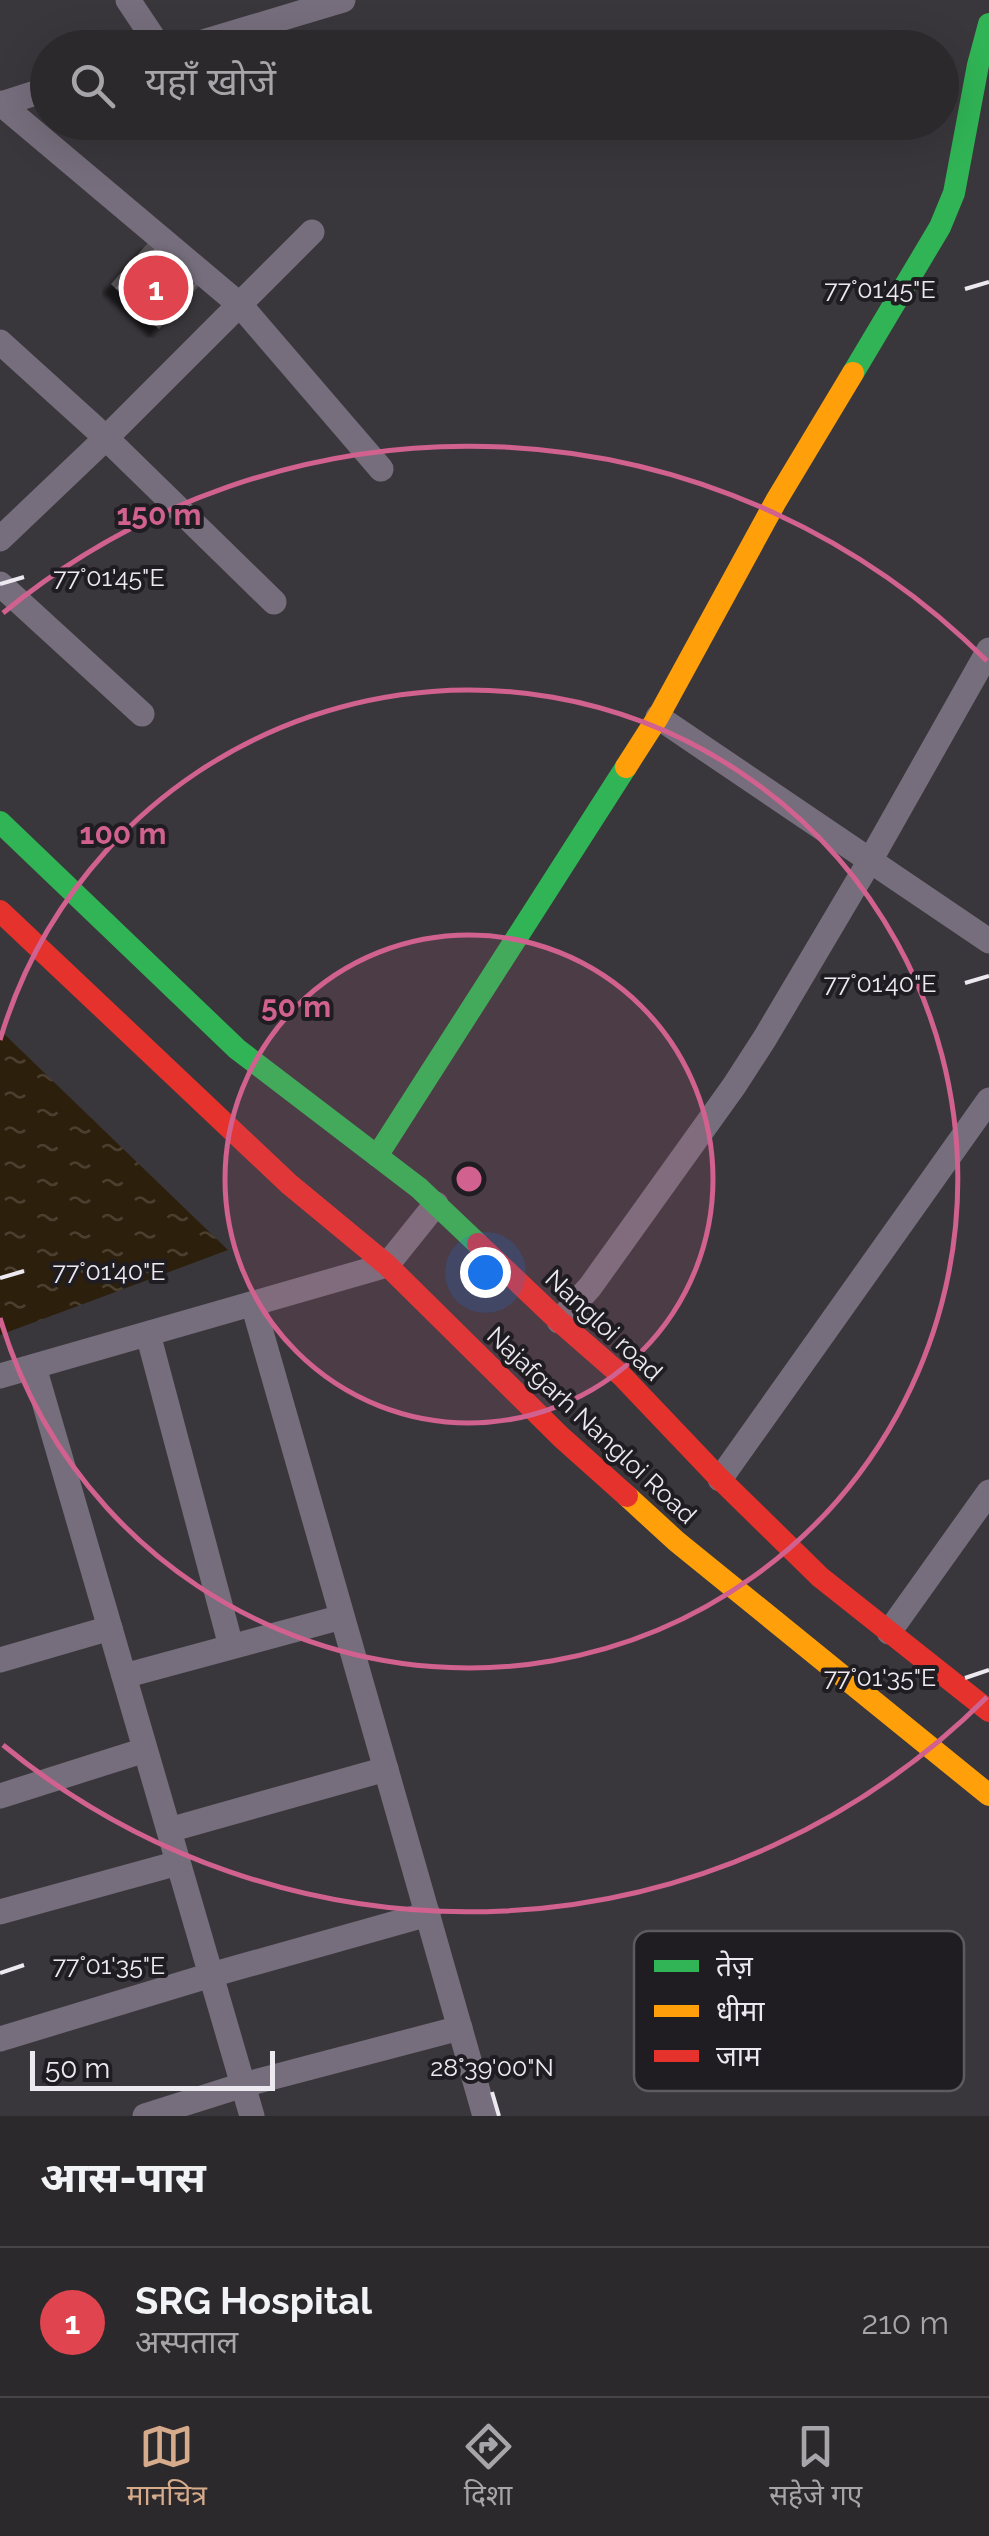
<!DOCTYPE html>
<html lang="hi">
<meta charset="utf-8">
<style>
:root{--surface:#2c292d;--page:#343135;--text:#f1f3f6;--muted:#a6a6aa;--line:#484549;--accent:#d6ab8b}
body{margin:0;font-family:Raleway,"Noto Sans Devanagari",sans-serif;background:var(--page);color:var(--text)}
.scale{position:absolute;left:30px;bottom:25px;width:245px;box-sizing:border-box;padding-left:10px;border:5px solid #ede9f0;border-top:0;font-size:28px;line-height:35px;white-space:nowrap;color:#ede9f0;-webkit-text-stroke:8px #201d22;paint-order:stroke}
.you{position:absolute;left:485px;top:1272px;width:35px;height:35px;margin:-25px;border:8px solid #fff;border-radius:50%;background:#1a73e8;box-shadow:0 0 0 15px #1a73e833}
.badge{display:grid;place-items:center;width:65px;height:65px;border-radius:50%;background:var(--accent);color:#fff;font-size:32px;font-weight:700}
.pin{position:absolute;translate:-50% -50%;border:5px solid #fff;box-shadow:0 2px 10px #0006}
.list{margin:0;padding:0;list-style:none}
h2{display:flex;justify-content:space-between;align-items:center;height:130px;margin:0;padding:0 40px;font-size:42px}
h2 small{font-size:32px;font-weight:400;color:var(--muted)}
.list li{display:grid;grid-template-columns:65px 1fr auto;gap:30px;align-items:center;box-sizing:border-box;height:150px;padding:0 40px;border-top:2px solid var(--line)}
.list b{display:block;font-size:38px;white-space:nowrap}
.list p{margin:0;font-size:32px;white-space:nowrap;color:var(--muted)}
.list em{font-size:32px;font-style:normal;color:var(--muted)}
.icon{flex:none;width:55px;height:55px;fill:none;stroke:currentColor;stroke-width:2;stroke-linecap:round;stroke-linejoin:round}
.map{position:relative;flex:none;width:989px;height:2116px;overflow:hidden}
.search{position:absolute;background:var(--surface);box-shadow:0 10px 40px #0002;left:30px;right:30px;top:30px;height:110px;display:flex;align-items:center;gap:25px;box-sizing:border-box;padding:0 35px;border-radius:55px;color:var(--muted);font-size:38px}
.sheet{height:280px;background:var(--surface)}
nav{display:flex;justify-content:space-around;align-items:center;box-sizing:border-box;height:140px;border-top:2px solid var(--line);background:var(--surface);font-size:28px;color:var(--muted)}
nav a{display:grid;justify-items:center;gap:5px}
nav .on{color:var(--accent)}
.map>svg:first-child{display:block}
.water{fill:url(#water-ripples)}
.building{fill:url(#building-hatch);filter:url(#shadow)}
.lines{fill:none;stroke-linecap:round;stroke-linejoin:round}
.street{stroke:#766e7c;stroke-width:25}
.fast{stroke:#30b455;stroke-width:22}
.slow{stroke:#ff9f0a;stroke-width:22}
.jam{stroke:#e5322d;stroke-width:22}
.ticks{fill:none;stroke:#ede9f0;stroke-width:4}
.ring{fill:none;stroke:#d1618f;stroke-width:5}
.labels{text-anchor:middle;stroke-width:8;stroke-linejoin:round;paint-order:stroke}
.street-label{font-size:25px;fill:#ede9f0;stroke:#201d22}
.key{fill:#201d22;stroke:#5e5a60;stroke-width:2.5}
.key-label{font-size:28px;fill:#ede9f0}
.ticks-label{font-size:25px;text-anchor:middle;fill:#ede9f0;stroke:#201d22;stroke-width:8;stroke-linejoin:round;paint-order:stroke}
.centre{fill:#d1618f;stroke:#201d22;stroke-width:5}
.ring-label{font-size:30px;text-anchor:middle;font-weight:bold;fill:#d1618f;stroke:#201d22;stroke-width:8;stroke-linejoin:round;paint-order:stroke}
</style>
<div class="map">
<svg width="989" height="2116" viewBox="0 0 989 2116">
<defs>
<pattern id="water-ripples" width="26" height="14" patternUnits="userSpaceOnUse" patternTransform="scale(2.5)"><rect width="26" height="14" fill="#2c1f0c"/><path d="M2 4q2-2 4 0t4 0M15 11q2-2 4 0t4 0" fill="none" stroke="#4b4030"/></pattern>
<pattern id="building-hatch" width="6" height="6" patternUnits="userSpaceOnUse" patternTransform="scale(2.5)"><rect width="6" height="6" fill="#545256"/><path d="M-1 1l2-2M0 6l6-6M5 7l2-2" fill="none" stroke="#6d6b6f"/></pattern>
<filter id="shadow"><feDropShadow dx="-9" dy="9" stdDeviation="2.5" flood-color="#0009"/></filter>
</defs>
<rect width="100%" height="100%" fill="#3a373c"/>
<!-- water -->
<polygon class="water" points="0,1030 228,1250 0,1335"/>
<!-- building -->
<polygon class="building" points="151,240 200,285 159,329 111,284"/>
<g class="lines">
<!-- street -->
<g class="street">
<polyline points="128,0 160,48"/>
<polyline points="183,48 343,0"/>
<polyline points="0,103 240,305 381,469"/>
<polyline points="1,104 48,89"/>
<polyline points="0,342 106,438 274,602"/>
<polyline points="0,539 106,438 312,232"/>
<polyline points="0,584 142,714"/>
<polyline points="658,717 989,941"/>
<polyline points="253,1304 485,2116"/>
<polyline points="559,1321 590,1287 734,1086 765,1038 871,859 989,650"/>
<polyline points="148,1334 231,1646"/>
<polyline points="34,1367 252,2116"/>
<polyline points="0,1376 387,1265 436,1204"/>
<polyline points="720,1479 989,1100"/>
<polyline points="889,1632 989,1492"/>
<polyline points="0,1660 110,1628"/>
<polyline points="124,1676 342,1617"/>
<polyline points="0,1796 145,1750"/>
<polyline points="169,1830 386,1769"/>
<polyline points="0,1912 178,1863"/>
<polyline points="0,2039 211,1975 428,1914"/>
<polyline points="145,2116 243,2085 460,2028"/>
</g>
<!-- fast -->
<g class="fast">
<polyline points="853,373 940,227 954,193 978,65 989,24"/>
<polyline points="0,822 237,1049 419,1188 478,1244"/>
<polyline points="377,1156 626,767"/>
</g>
<!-- slow -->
<g class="slow">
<polyline points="626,767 658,717 776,501 853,373"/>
<polyline points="627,1496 676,1541 989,1795"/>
</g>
<!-- jam -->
<g class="jam">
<polyline points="0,911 289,1184 387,1265 561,1437 627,1496"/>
<polyline points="478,1244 559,1321 622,1376 720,1479 820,1577 989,1711"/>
</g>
</g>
<!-- ticks -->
<path class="ticks" d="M965,289L989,282M0,584L24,577M965,983L989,976M0,1278L24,1271M965,1678L989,1670M0,1973L24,1965M492,2092L499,2116"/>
<!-- distance rings -->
<circle cx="469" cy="1179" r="244" fill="#d1618f" fill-opacity=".12"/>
<g class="ring">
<circle cx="469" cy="1179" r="244"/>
<path d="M0 1040A489 489 0 1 1 0 1318"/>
<path d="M987 1697A733 733 0 0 1 3 1745M3 613A733 733 0 0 1 987 661"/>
</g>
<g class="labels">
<!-- street labels -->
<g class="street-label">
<text transform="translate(604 1325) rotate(43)" y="9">Nangloi road</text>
<text transform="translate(592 1425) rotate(43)" y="9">Najafgarh Nangloi Road</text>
</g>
</g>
<!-- legend -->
<rect x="634" y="1931" width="330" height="160" rx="15" class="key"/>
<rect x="654" y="1960" width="45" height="12" fill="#30b455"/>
<rect x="654" y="2005" width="45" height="12" fill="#ff9f0a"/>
<rect x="654" y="2050" width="45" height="12" fill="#e5322d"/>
<g class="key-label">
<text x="716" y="1976">तेज़</text>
<text x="716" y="2021">धीमा</text>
<text x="716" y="2066">जाम</text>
</g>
<g class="ticks-label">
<text x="880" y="298">77°01'45"E</text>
<text x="109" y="586">77°01'45"E</text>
<text x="880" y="992">77°01'40"E</text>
<text x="109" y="1280">77°01'40"E</text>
<text x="880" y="1686">77°01'35"E</text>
<text x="109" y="1974">77°01'35"E</text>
<text x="492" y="2076">28°39'00"N</text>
</g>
<circle cx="469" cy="1179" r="15" class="centre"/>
<g class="ring-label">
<text x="159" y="525">150 m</text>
<text x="123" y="844">100 m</text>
<text x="296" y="1017">50 m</text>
</g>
</svg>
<div class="scale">50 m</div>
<div class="you"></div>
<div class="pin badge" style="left:156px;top:288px;background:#e0444e">1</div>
<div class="search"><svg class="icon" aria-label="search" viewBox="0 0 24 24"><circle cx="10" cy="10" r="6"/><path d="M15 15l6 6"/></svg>यहाँ खोजें</div>
</div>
<section class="sheet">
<h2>आस-पास<small></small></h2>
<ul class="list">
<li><span class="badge" style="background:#e0444e">1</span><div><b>SRG Hospital</b><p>अस्पताल</p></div><em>210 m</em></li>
</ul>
</section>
<nav>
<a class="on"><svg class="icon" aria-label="map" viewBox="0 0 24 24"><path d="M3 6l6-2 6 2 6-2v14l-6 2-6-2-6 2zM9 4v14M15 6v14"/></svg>मानचित्र</a>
<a><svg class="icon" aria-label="directions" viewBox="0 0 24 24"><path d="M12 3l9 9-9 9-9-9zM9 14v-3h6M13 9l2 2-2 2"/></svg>दिशा</a>
<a><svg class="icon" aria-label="saved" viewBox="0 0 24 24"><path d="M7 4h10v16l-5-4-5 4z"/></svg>सहेजे गए</a>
</nav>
